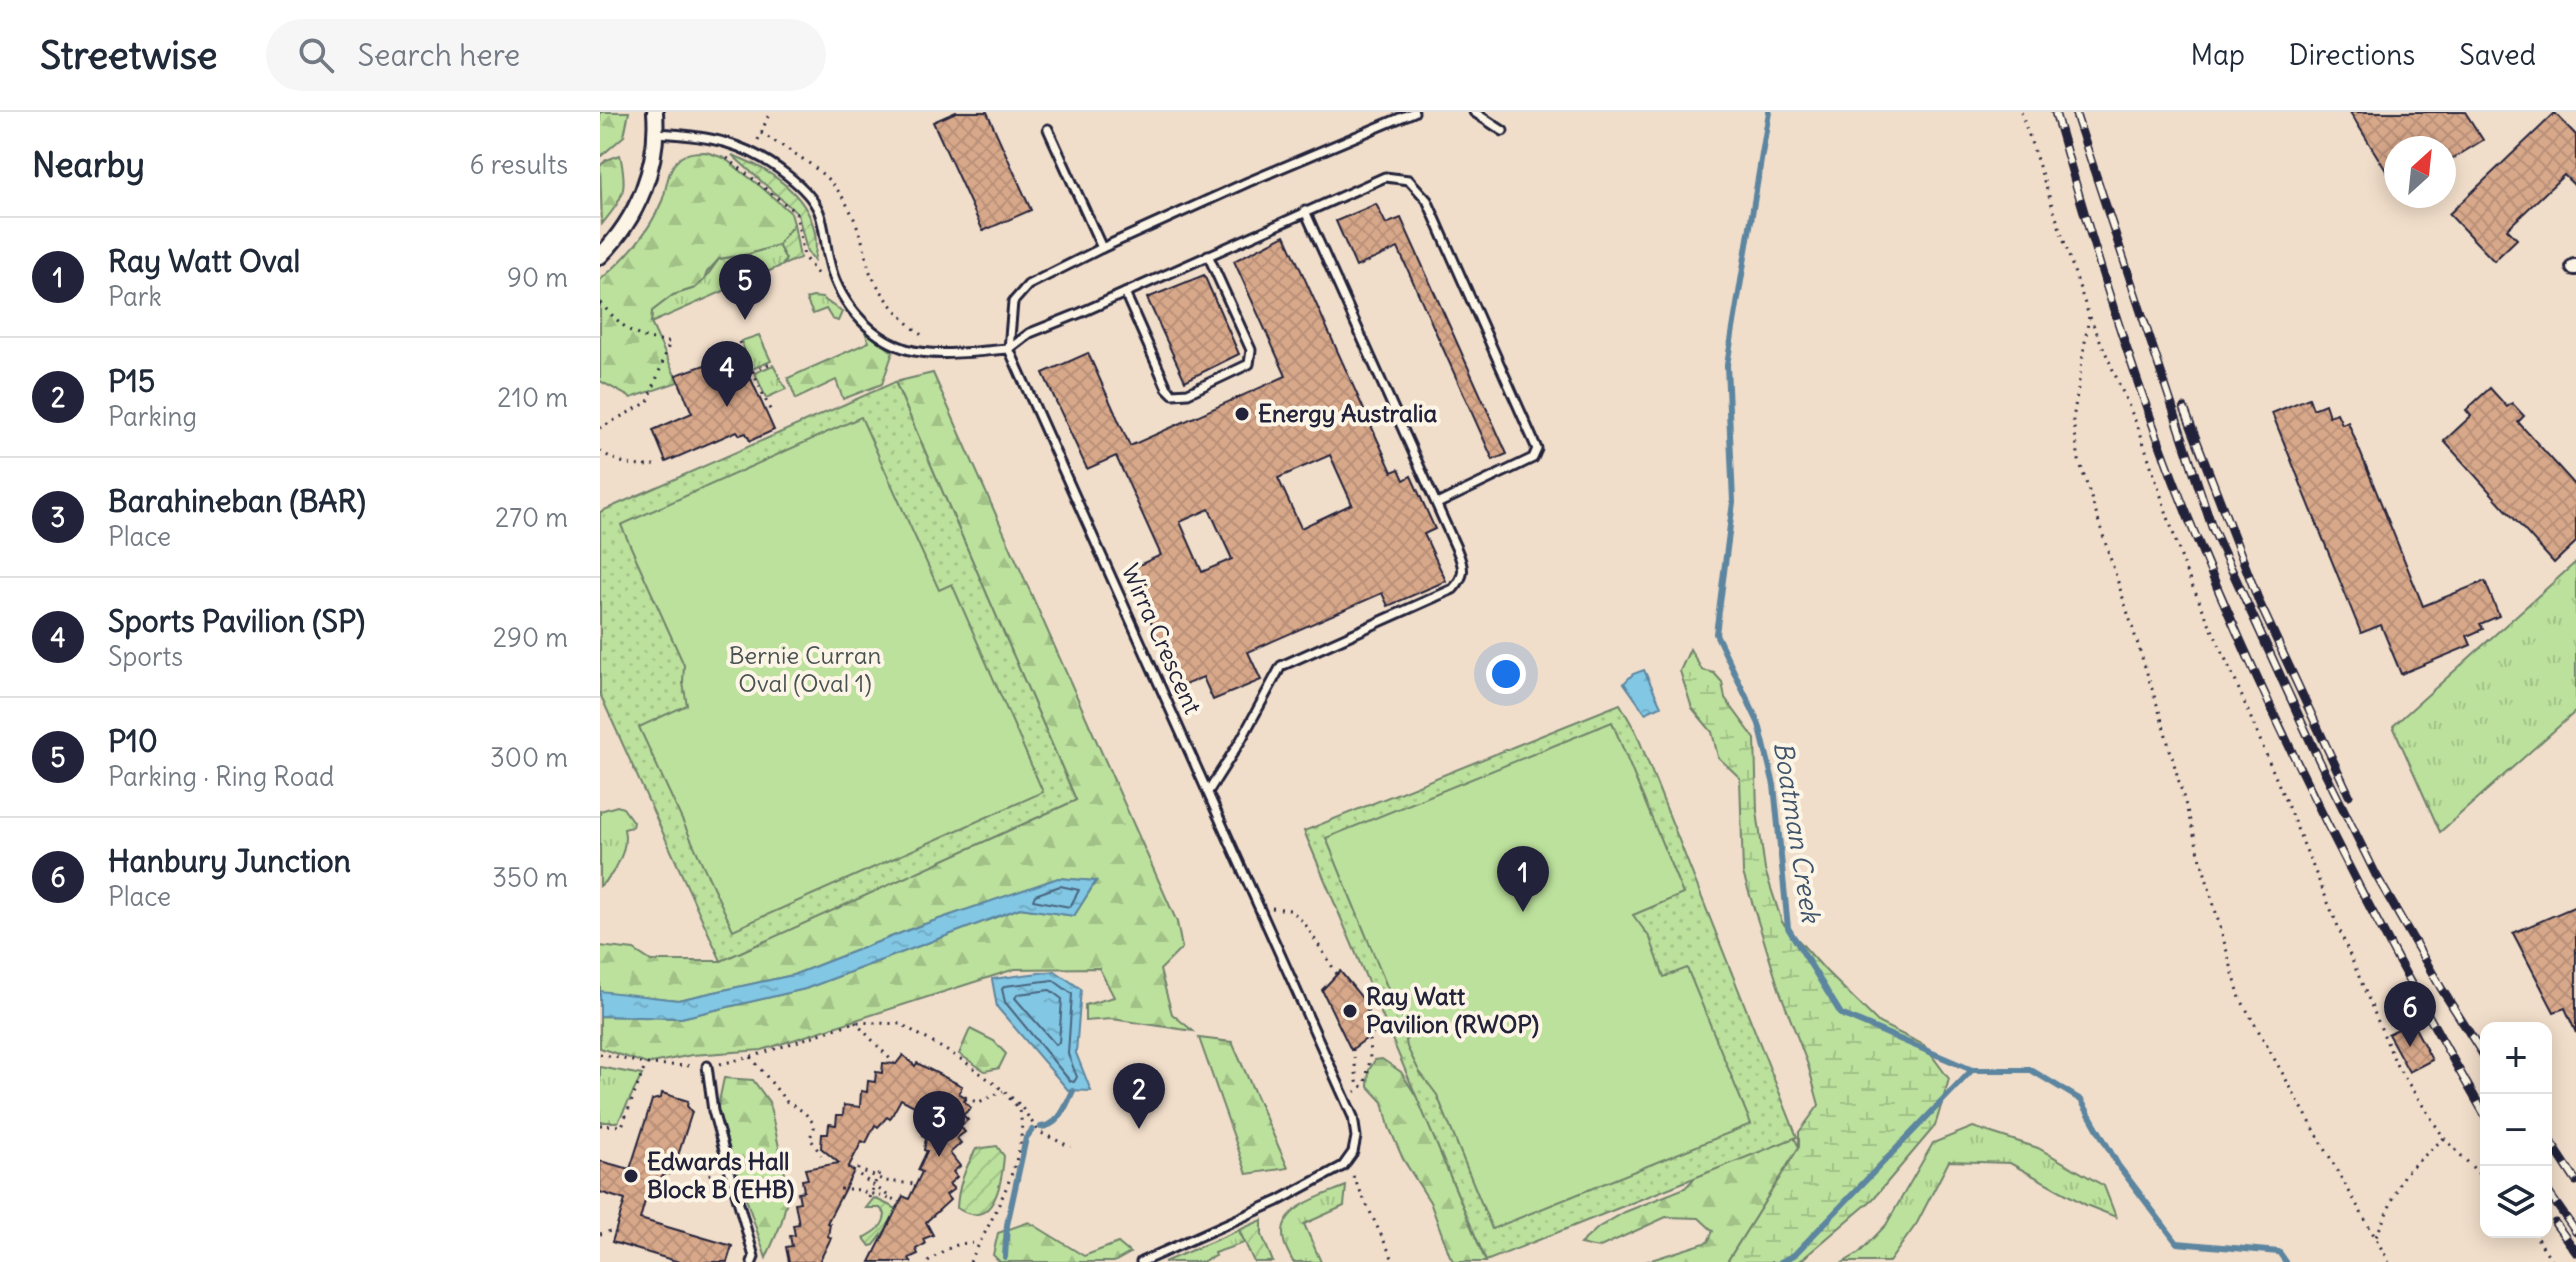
<!DOCTYPE html>
<meta charset="utf-8">
<style>
:root{--surface:#fff;--page:#f6f6f7;--text:#1f2937;--muted:#747a83;--line:#e0e1e3;--accent:#22223b}
body{margin:0;font-family:Delius,sans-serif;background:var(--page);color:var(--text)}
.controls{position:absolute;right:24px;bottom:24px;display:grid;overflow:hidden;border-radius:16px;box-shadow:0 4px 20px #0003}
.controls button{width:72px;height:72px;display:grid;place-items:center;padding:0;border:0;border-bottom:2px solid var(--line);background:var(--surface);color:var(--text);font:40px sans-serif}
.compass{position:absolute;left:1784px;top:24px;width:72px;height:72px;border-radius:50%;background:var(--surface);box-shadow:0 4px 20px #0003;rotate:27deg}
.you{position:absolute;left:906px;top:562px;width:28px;height:28px;margin:-20px;border:6px solid #fff;border-radius:50%;background:#1a73e8;box-shadow:0 0 0 12px #1a73e833}
.badge{display:grid;place-items:center;width:52px;height:52px;border-radius:50%;background:var(--accent);color:#fff;font-size:26px;font-weight:700}
.pin{position:absolute;translate:-50% -66px;filter:drop-shadow(0 2px 4px #0008)}
.pin::after{content:'';position:absolute;top:42px;width:28px;height:24px;background:inherit;clip-path:polygon(0 0,100% 0,50% 100%)}
.list{margin:0;padding:0;list-style:none}
h2{display:flex;justify-content:space-between;align-items:center;height:104px;margin:0;padding:0 32px;font-size:34px}
h2 small{font-size:26px;font-weight:400;color:var(--muted)}
.list li{display:grid;grid-template-columns:52px 1fr auto;gap:24px;align-items:center;box-sizing:border-box;height:120px;padding:0 32px;border-top:2px solid var(--line)}
.list b{display:block;font-size:30px;white-space:nowrap}
.list p{margin:0;font-size:26px;white-space:nowrap;color:var(--muted)}
.list em{font-size:26px;font-style:normal;color:var(--muted)}
.icon{flex:none;width:44px;height:44px;fill:none;stroke:currentColor;stroke-width:2;stroke-linecap:round;stroke-linejoin:round}
.map{position:relative;flex:none;width:1976px;height:1150px;overflow:hidden}
header{display:flex;align-items:center;gap:48px;box-sizing:border-box;height:112px;padding:0 40px;background:var(--surface);border-bottom:2px solid var(--line)}
header strong{font-size:38px}
nav{display:flex;gap:44px;margin-inline-start:auto;font-size:28px}
.search{width:560px;height:72px;background:var(--page);display:flex;align-items:center;gap:20px;box-sizing:border-box;padding:0 28px;border-radius:44px;color:var(--muted);font-size:30px}
main{display:flex}
aside{flex:1;background:var(--surface)}
.map>svg:first-child{display:block}
.grass{fill:url(#grass-tufts);stroke:#6f826c;stroke-width:2}
.forest{fill:url(#forest-firs);stroke:#6f826c;stroke-width:2}
.wetland{fill:url(#wetland-marsh);stroke:#6f826c;stroke-width:2}
.park{fill:url(#park-dots);stroke:#6f826c;stroke-width:2}
.garden{fill:url(#garden-furrows);stroke:#6f826c;stroke-width:2}
.pitch{fill:#bce19c;stroke:#6f826c;stroke-width:2}
.water{fill:url(#water-ripples);stroke:#5c85a0;stroke-width:2}
.lines{fill:none;stroke-linecap:round;stroke-linejoin:round}
.shore{stroke:#48647e;stroke-width:2}
.stream{stroke:#5c85a0;stroke-width:6}
.building{fill:url(#building-cross-hatch);stroke:#22223b;stroke-width:2;fill-rule:evenodd}
.lane-casing{stroke:#22223b;stroke-width:13}
.street-casing{stroke:#22223b;stroke-width:20}
.path{stroke:#22223b;stroke-width:3;stroke-dasharray:2 6;stroke-linecap:butt}
.lane{stroke:#fcf5e5;stroke-width:7}
.street{stroke:#fcf5e5;stroke-width:14}
.rail-casing{stroke:#22223b;stroke-width:9}
.rail{stroke:#fcf5e5;stroke-width:6;stroke-dasharray:18;stroke-linecap:butt}
.poi-dot{fill:#22223b;stroke:#fcf5e5;stroke-width:3}
.labels{text-anchor:middle;stroke-width:8;stroke-linejoin:round;paint-order:stroke}
.poi-label{font-size:24px;font-weight:bold;fill:#22223b;stroke:#fcf5e5;text-anchor:start}
.street-label{font-size:24px;fill:#22223b;stroke:#fcf5e5}
.park-label{font-size:24px;fill:#485253;stroke:#fcf5e5}
.water-label{font-size:26px;font-style:italic;fill:#3f546d;stroke:#fcf5e5}
</style>
<header>
<strong>Streetwise</strong>
<div class="search"><svg class="icon" aria-label="search" viewBox="0 0 24 24"><circle cx="10" cy="10" r="6"/><path d="M15 15l6 6"/></svg>Search here</div>
<nav><a>Map</a><a>Directions</a><a>Saved</a></nav>
</header>
<main>
<aside>
<h2>Nearby<small>6 results</small></h2>
<ul class="list">
<li><span class="badge">1</span><div><b>Ray Watt Oval</b><p>Park</p></div><em>90 m</em></li>
<li><span class="badge">2</span><div><b>P15</b><p>Parking</p></div><em>210 m</em></li>
<li><span class="badge">3</span><div><b>Barahineban (BAR)</b><p>Place</p></div><em>270 m</em></li>
<li><span class="badge">4</span><div><b>Sports Pavilion (SP)</b><p>Sports</p></div><em>290 m</em></li>
<li><span class="badge">5</span><div><b>P10</b><p>Parking · Ring Road</p></div><em>300 m</em></li>
<li><span class="badge">6</span><div><b>Hanbury Junction</b><p>Place</p></div><em>350 m</em></li>
</ul>
</aside>
<div class="map">
<svg width="1976" height="1150" viewBox="0 0 1976 1150">
<defs>
<pattern id="grass-tufts" width="24" height="20" patternUnits="userSpaceOnUse" patternTransform="scale(2)"><rect width="24" height="20" fill="#bce19c"/><path d="M3 7l-1-3M5 7V3M7 7l1-3M15 17l-1-3M17 17v-4M19 17l1-3" fill="none" stroke="#a1c187"/></pattern>
<pattern id="forest-firs" width="22" height="20" patternUnits="userSpaceOnUse" patternTransform="scale(2)"><rect width="22" height="20" fill="#bce19c"/><path d="M5 1l3.5 6h-7zM16 11l3.5 6h-7z" fill="#a1c187"/></pattern>
<pattern id="wetland-marsh" width="20" height="14" patternUnits="userSpaceOnUse" patternTransform="scale(2)"><rect width="20" height="14" fill="#bce19c"/><path d="M1 5h8M5 5V1M11 12h8M15 12V8" fill="none" stroke="#a1c187"/></pattern>
<pattern id="park-dots" width="8" height="8" patternUnits="userSpaceOnUse" patternTransform="scale(2)"><rect width="8" height="8" fill="#bce19c"/><path d="M2 2h.1M6 6h.1" fill="none" stroke="#a1c187" stroke-width="1.8" stroke-linecap="round"/></pattern>
<pattern id="garden-furrows" width="10" height="10" patternUnits="userSpaceOnUse" patternTransform="scale(2)"><rect width="10" height="10" fill="#bce19c"/><path d="M-1 1l2-2M0 10L10 0M9 11l2-2" fill="none" stroke="#a1c187"/></pattern>
<pattern id="water-ripples" width="26" height="14" patternUnits="userSpaceOnUse" patternTransform="scale(2)"><rect width="26" height="14" fill="#82c7e3"/><path d="M2 4q2-2 4 0t4 0M15 11q2-2 4 0t4 0" fill="none" stroke="#70abc4"/></pattern>
<pattern id="building-cross-hatch" width="8" height="8" patternUnits="userSpaceOnUse" patternTransform="scale(2)"><rect width="8" height="8" fill="#d8a88a"/><path d="M0 0l8 8M0 8l8-8" fill="none" stroke="#b99078"/></pattern>
</defs>
<rect width="100%" height="100%" fill="#f1deca"/>
<filter id="ink" filterUnits="userSpaceOnUse"><feTurbulence type="fractalNoise" baseFrequency=".0125" numOctaves="2"/><feDisplacementMap in="SourceGraphic" scale="16" xChannelSelector="R" yChannelSelector="G"/><feConvolveMatrix kernelMatrix="1 2 1 2 8 2 1 2 1" color-interpolation-filters="sRGB"/></filter>
<g filter="url(#ink)">
<!-- grass -->
<g class="grass">
<polygon points="178,133 186,147 183,153 51,211 52,199 73,183 95,176 104,168 119,147 149,142"/>
<polygon points="213,185 222,186 242,200 238,209 232,207 226,197 213,202 206,187"/>
<polygon points="159,223 171,249 152,257 141,229"/>
<polygon points="173,253 186,277 166,286 155,261"/>
<polygon points="1976,450 1976,599 1840,720 1793,614"/>
<path d="M17,694L23,696L33,710L32,715L24,717C29,737 15,762 0,774V699Z"/>
<polygon points="0,955 42,963 18,1010 0,1010"/>
<polygon points="1373,1015 1438,1036 1504,1074 1516,1105 1486,1093 1410,1051 1349,1049 1317,1111 1289,1150 1244,1150 1259,1141 1286,1113 1333,1031"/>
<path d="M746,1074L744,1094L704,1112L721,1150H693C689,1141 682,1131 683,1120C684,1093 726,1083 746,1074Z"/>
<polygon points="639,1118 644,1131 614,1141 615,1144 602,1150 564,1150"/>
</g>
<!-- forest -->
<g class="forest">
<polygon points="0,0 29,0 24,24 0,45"/>
<path d="M106,40L124,46L160,74L191,101L194,112L178,133L149,142L119,147L107,160L104,168L95,176L73,183L52,199L51,211L78,270L31,286L0,269V168C26,146 48,122 62,89C67,77 67,58 77,49C85,40 95,40 106,40Z"/>
<path d="M20,43C28,78 24,85 2,112L0,54L6,48Z"/>
<polygon points="265,220 293,240 282,272 243,287 236,268 196,287 188,266 269,230"/>
<polygon points="333,261 577,810 582,836 560,858 572,902 593,919 512,907 485,909 485,893 514,885 499,856 415,857 162,938 92,943 47,952 0,936 0,904 81,906 205,877 420,796 474,804 496,769 459,766 319,814 193,863 78,888 0,880 0,834 34,838 51,849 121,849 476,688 295,270"/>
<polygon points="370,917 394,929 406,942 399,956 385,959 359,942"/>
<polygon points="599,926 632,930 688,1056 647,1062"/>
<polygon points="782,947 801,960 818,987 886,1150 854,1150 850,1144 830,1090 803,1047 789,1015 783,990 768,974 769,958 775,948"/>
<polygon points="124,966 153,968 169,990 189,1080 181,1112 166,1146 117,999"/>
<polygon points="1189,1016 1199,1035 1127,1150 1045,1150 1108,1130 1113,1119 1099,1106 1066,1105 998,1136 980,1132 999,1115 1025,1100 1085,1076 1110,1050"/>
<polygon points="429,1110 484,1144 518,1131 530,1141 514,1150 400,1150 393,1143 398,1121"/>
</g>
<!-- wetland -->
<polygon class="wetland" points="1090,537 1102,558 1114,561 1122,570 1125,586 1155,627 1157,699 1165,758 1182,810 1227,860 1279,911 1324,933 1349,967 1335,1014 1273,1087 1199,1150 1127,1150 1199,1035 1199,1020 1219,993 1208,953 1179,877 1143,761 1140,666 1118,645 1112,620 1092,596 1080,559"/>
<!-- park -->
<g class="park">
<polygon points="295,270 476,688 121,849 0,582 0,400"/>
<polygon points="1020,592 1036,620 1197,1025 886,1149 704,719"/>
</g>
<!-- garden -->
<g class="garden">
<path d="M132,43C177,59 226,95 214,149L207,139L198,102Z"/>
<polygon points="194,112 200,146 183,153 186,147 178,133"/>
<path d="M397,1034L404,1044C402,1070 394,1120 357,1096C358,1074 365,1057 376,1037Z"/>
<path d="M274,1086L297,1097L291,1111L274,1133L270,1134L264,1126C275,1120 284,1115 285,1102L280,1096H266Z"/>
<polygon points="662,1108 662,1123 673,1150 654,1150 639,1118"/>
</g>
<!-- pitch -->
<g class="pitch">
<polygon points="261,305 339,478 352,472 443,680 133,818 39,615 87,593 83,571 84,553 21,413"/>
<polygon points="1012,610 1083,782 1033,803 1050,826 1064,865 1087,856 1151,1012 892,1117 837,983 819,959 807,935 801,898 797,899 726,726"/>
</g>
<!-- water -->
<g class="water">
<polygon points="1044,558 1061,594 1045,601 1024,571 1033,562"/>
<polygon points="458,766 496,769 474,804 420,796 205,877 81,906 0,904 0,879 78,888 193,863 319,814"/>
<polygon points="455,859 481,877 476,941 491,979 468,978 397,895 392,867"/>
</g>
<g class="lines">
<!-- shore -->
<g class="shore">
<polygon points="460,774 479,778 470,795 433,788 435,783"/>
<polygon points="453,868 472,882 468,942 477,965 474,970 470,969 405,890 402,877 405,874"/>
<polygon points="450,878 462,887 459,930 456,933 415,886 418,882"/>
</g>
<!-- stream -->
<g class="stream">
<polyline points="1169,0 1127,253 1133,390 1116,522 1159,612 1174,673 1188,816 1241,902 1372,958 1431,958 1481,988 1518,1053 1577,1131 1679,1140 1686,1150"/>
<path d="M441,1015C460,1013 465,995 473,979"/>
<polyline points="405,1145 407,1113 426,1026 432,1018"/>
<polyline points="1181,1150 1194,1143 1372,958"/>
</g>
</g>
<!-- building -->
<g class="building">
<polygon points="356,0 387,0 431,98 383,119 333,10"/>
<polygon points="1750,0 1865,0 1883,28 1844,52 1844,36 1796,36 1796,75"/>
<polygon points="1955,1 1976,23 1976,75 1964,63 1907,117 1917,127 1894,149 1849,102"/>
<polygon points="776,92 786,112 801,106 907,342 893,348 798,136 756,155 736,109"/>
<path d="M685,123L792,360L799,357L804,368L811,364L835,417L824,422L846,469L788,494L782,481L648,540L661,568L613,588L603,565L580,575L528,458L561,443L516,344L487,357L443,261L488,241L530,334L686,264L634,149ZM730,343L752,392L701,416L678,366ZM609,397L632,447L602,460L580,410Z"/>
<polygon points="604,163 639,242 585,269 547,186"/>
<polygon points="136,242 148,268 151,267 174,318 150,329 146,321 140,323 137,319 66,350 53,318 92,301 76,263"/>
<polygon points="1890,276 1907,295 1912,291 1924,304 1918,310 1976,374 1976,430 1954,451 1844,329 1871,304 1866,298"/>
<polygon points="1709,286 1713,297 1725,292 1729,304 1737,301 1742,312 1748,310 1823,494 1885,469 1899,504 1880,512 1883,517 1867,524 1871,533 1801,562 1781,513 1761,521 1672,301"/>
<polygon points="1976,794 1976,921 1965,896 1954,900 1913,821"/>
<polygon points="740,859 762,886 774,914 774,921 751,938 722,878"/>
<polygon points="1812,910 1832,948 1809,960 1788,922"/>
<polygon points="303,943 315,954 317,951 362,974 359,982 366,985 364,989 371,996 363,1003 368,1008 360,1014 365,1020 357,1026 361,1031 350,1041 360,1054 353,1060 357,1065 349,1072 354,1077 346,1083 350,1088 326,1110 333,1123 323,1127 325,1132 316,1137 318,1142 309,1146 311,1150 270,1150 303,1084 309,1087 322,1060 318,1058 327,1039 324,1038 326,1026 323,1024 332,1003 301,987 290,1007 287,1005 278,1015 275,1013 266,1031 262,1029 248,1056 254,1059 227,1111 230,1112 228,1124 231,1126 219,1150 189,1150 186,1135 192,1134 190,1124 195,1123 193,1113 199,1112 195,1091 200,1090 198,1080 204,1079 202,1068 208,1067 205,1057 239,1051 221,1036 222,1022 228,1022 229,1012 236,1013 237,1003 243,1003 244,993 260,995 261,979 267,980 268,969 275,970 276,960 282,961 283,951 296,952"/>
<polygon points="62,981 88,989 87,994 92,1000 75,1053 61,1066 60,1071 51,1068 40,1107 132,1134 127,1150 79,1150 12,1130 25,1088 0,1080 0,1049 30,1057 52,988 61,986"/>
</g>
<g class="lines">
<!-- lane casing -->
<g class="lane-casing">
<g id="lane">
<polyline points="814,0 648,70 502,136 428,173 413,190 409,237 430,221 480,201 785,65 809,68 827,88 937,337 933,346 837,392"/>
<polyline points="874,0 903,19"/>
<polyline points="448,17 502,136"/>
<path d="M57,21C110,24 145,30 187,63C200,73 213,85 219,100C225,115 225,132 229,148C237,187 267,224 306,237C334,246 379,239 409,237L753,1005L756,1025L753,1040L743,1054L678,1089L541,1150"/>
<polyline points="525,181 567,276 573,282 588,281 649,252 651,238 608,143"/>
<path d="M608,680L641,628L681,554L853,477C866,463 864,455 857,438L705,99"/>
<polyline points="107,954 113,999 154,1145 152,1150"/>
</g>
</g>
<!-- street casing -->
<g class="street-casing">
<g id="street">
<path d="M0,144C38,106 59,54 55,0"/>
<polyline points="1974,155 1976,155"/>
</g>
</g>
<!-- path -->
<g class="path">
<polyline points="1421,0 1489,204 1473,308 1479,348 1560,602 1640,886 1789,1150"/>
<path d="M161,21C188,38 220,54 239,80C251,97 259,116 264,136C267,144 267,153 270,160C282,185 304,209 325,226"/>
<polyline points="158,28 170,0"/>
<polyline points="127,46 196,101 204,145 218,163"/>
<path d="M0,191C24,215 34,228 70,230L48,290L0,316"/>
<polyline points="1490,205 1540,320 1586,460 1635,568 1757,860 1797,954 1844,1026 1804,1062 1775,1127"/>
<polyline points="139,230 172,302"/>
<polyline points="145,263 172,251"/>
<path d="M0,339C20,352 37,357 60,352"/>
<polyline points="672,796 691,798 705,812 737,862"/>
<polyline points="255,910 294,951"/>
<polyline points="753,937 758,976"/>
<polyline points="0,942 47,952 93,954"/>
<polyline points="151,945 186,989 204,1000 215,1013 210,1026 221,1043"/>
<polyline points="120,952 151,945 255,910 301,912 364,949 404,979 420,993 439,1020 471,1035"/>
<polyline points="755,980 765,972 770,948 769,925"/>
<polyline points="365,987 379,990 403,979"/>
<polyline points="0,1013 22,1014 46,952"/>
<polyline points="1844,1026 1886,1069"/>
<polyline points="753,1064 794,1150"/>
<polyline points="62,1068 71,1059 85,1051 101,1055 118,1069"/>
<polyline points="240,1077 254,1077 294,1088 258,1062 258,1057 285,1069 316,1072"/>
<polyline points="269,1086 279,1061"/>
<polyline points="1933,1120 1953,1150"/>
<polyline points="0,1122 11,1119"/>
<path d="M328,1150C343,1138 359,1128 378,1132"/>
<path d="M370,1150C387,1115 433,1038 419,999C417,994 411,989 408,984"/>
</g>
<!-- lane -->
<use href="#lane" class="lane"/>
<!-- street -->
<use href="#street" class="street"/>
<!-- rail casing -->
<g class="rail-casing">
<g id="rail">
<path d="M1455,0C1495,141 1538,284 1594,420C1677,622 1776,816 1886,1005"/>
<polyline points="1475,0 1612,415 1719,648 1776,763 1841,876 1886,947"/>
<polyline points="1584,296 1660,492 1749,683"/>
<polyline points="1946,1023 1976,1069"/>
<polyline points="1946,1077 1976,1120"/>
<polyline points="1955,1111 1976,1140"/>
</g>
</g>
<!-- rail -->
<use href="#rail" class="rail"/>
</g>
</g>
<!-- markers -->
<g class="poi-dot">
<circle cx="642" cy="302" r="8"/>
<circle cx="750" cy="899" r="8"/>
<circle cx="31" cy="1064" r="8"/>
</g>
<g class="labels">
<!-- poi labels -->
<g class="poi-label">
<text x="658" y="310">Energy Australia</text>
<text x="766" y="893">Ray Watt<tspan x="766" dy="28">Pavilion (RWOP)</tspan></text>
<text x="47" y="1058">Edwards Hall<tspan x="47" dy="28">Block B (EHB)</tspan></text>
</g>
<!-- street labels -->
<g class="street-label">
<text transform="translate(561 527) rotate(66)" y="8">Wirra Crescent</text>
</g>
<!-- park labels -->
<g class="park-label">
<text x="205" y="552">Bernie Curran<tspan x="205" dy="28">Oval (Oval 1)</tspan></text>
</g>
<!-- water labels -->
<g class="water-label">
<text transform="translate(1197 720) rotate(81)" y="9">Boatman Creek</text>
</g>
</g>
</svg>
<div class="controls">
<button>+</button>
<button>−</button>
<button><svg class="icon" aria-label="layers" viewBox="0 0 24 24"><path d="M12 4l9 5-9 5-9-5zM3 14l9 5 9-5"/></svg></button>
</div>
<svg class="compass" viewBox="-18 -18 36 36"><path d="M0-13l5 13h-10z" fill="#e53935"/><path d="M0 13l5-13h-10z" fill="#747a83"/></svg>
<div class="you"></div>
<div class="pin badge" style="left:923px;top:800px">1</div>
<div class="pin badge" style="left:539px;top:1017px">2</div>
<div class="pin badge" style="left:339px;top:1045px">3</div>
<div class="pin badge" style="left:127px;top:295px">4</div>
<div class="pin badge" style="left:145px;top:208px">5</div>
<div class="pin badge" style="left:1810px;top:935px">6</div>
</div>
</main>
